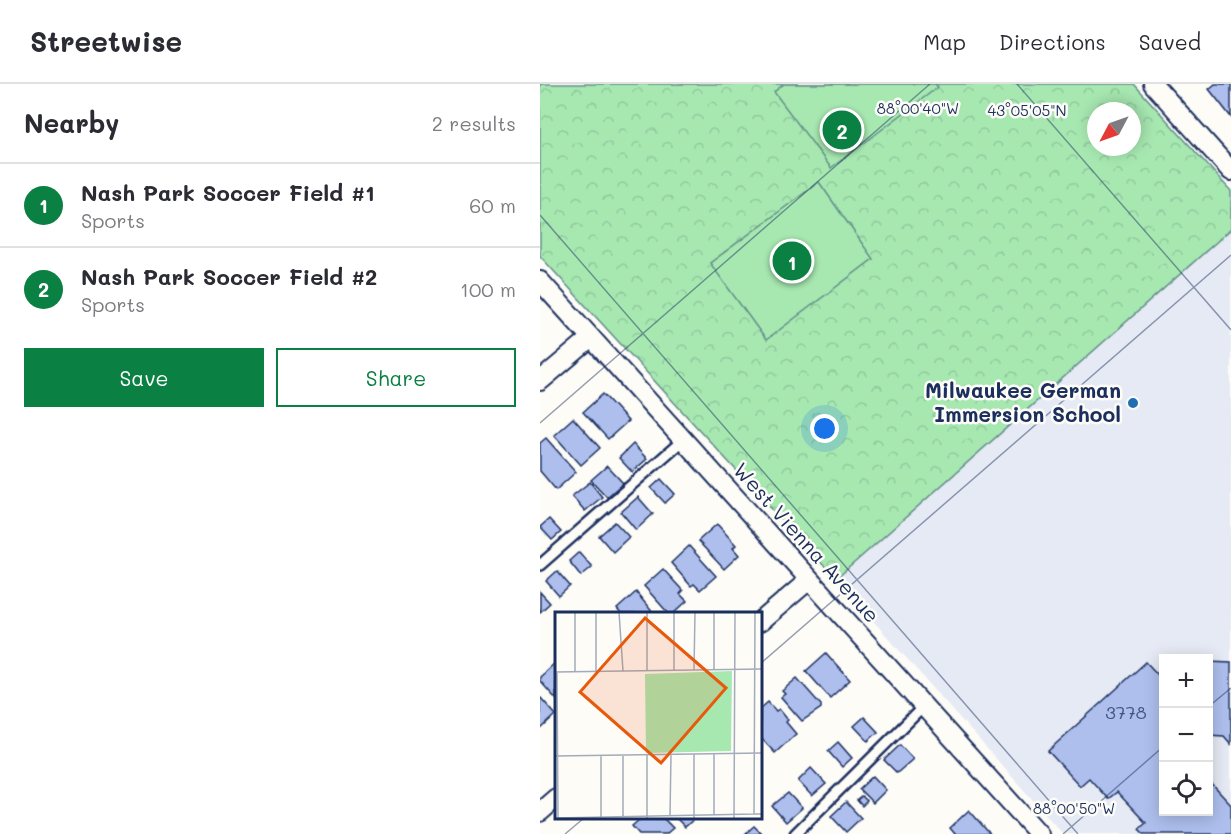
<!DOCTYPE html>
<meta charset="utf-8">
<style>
:root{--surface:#fff;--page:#f2f2f3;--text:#2b2b33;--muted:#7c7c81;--line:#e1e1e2;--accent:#0b8043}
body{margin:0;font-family:Mali,sans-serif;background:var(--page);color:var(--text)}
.controls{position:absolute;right:18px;bottom:18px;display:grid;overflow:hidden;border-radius:0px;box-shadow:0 3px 15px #0003}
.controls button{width:54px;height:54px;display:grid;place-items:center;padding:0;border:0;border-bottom:2px solid var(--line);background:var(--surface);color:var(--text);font:30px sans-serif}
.compass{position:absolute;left:547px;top:18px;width:54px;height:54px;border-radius:50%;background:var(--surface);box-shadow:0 3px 15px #0003;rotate:229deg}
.you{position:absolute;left:285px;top:345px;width:21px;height:21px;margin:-15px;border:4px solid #fff;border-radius:50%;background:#1a73e8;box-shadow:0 0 0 9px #1a73e833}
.badge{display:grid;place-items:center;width:39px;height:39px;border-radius:50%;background:var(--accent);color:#fff;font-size:20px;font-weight:700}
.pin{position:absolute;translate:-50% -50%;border:3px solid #fff;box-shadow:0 2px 6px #0006}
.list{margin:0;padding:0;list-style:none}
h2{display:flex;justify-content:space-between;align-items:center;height:78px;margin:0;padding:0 24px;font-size:26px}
h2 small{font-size:20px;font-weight:400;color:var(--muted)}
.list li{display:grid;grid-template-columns:39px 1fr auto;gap:18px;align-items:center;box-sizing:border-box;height:84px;padding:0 24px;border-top:2px solid var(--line)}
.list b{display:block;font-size:22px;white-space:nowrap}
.list p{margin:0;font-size:20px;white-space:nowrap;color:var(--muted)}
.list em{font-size:20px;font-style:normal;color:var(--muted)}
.actions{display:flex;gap:12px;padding:18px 24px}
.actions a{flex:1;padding:14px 0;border:2px solid var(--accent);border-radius:0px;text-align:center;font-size:21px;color:var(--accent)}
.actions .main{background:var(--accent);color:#fff}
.icon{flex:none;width:33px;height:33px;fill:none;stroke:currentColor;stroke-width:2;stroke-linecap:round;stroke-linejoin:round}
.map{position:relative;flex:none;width:691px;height:750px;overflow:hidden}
header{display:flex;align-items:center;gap:36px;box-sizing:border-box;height:84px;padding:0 30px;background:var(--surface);border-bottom:2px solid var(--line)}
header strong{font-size:28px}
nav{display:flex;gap:33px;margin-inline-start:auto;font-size:21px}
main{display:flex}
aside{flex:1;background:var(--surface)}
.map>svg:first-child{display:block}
.built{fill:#e5eaf4;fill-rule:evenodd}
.park{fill:url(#park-crowns);stroke:#618c88;stroke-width:1.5;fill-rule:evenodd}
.garden{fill:#a7e8b1;stroke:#618c88;stroke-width:1.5}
.building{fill:#aebfee;stroke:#1b2f5e;stroke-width:1.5}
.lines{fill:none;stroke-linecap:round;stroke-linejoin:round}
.lane-casing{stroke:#1b2f5e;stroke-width:14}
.street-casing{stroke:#1b2f5e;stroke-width:22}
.lane{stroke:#fdfcf7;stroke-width:9}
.street{stroke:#fdfcf7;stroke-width:18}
.ticks{fill:none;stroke:#1b2f5e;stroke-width:1.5;stroke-opacity:0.45}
.poi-dot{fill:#1f6fb2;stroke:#fdfcf7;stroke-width:2}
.labels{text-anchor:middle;stroke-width:5;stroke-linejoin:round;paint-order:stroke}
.number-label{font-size:18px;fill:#405382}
.poi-label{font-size:21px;font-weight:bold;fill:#1b2f5e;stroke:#fdfcf7;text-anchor:end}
.street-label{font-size:21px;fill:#1b2f5e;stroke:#fdfcf7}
.inset-road{fill:none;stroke:#a3aaba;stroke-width:1.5}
.view{fill:#e8590c;fill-opacity:0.15;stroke:#e8590c;stroke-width:3}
.inset-edge{fill:none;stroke:#1b2f5e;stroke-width:3}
.ticks-label{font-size:15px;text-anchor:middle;fill:#1b2f5e;stroke:#fdfcf7;stroke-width:5;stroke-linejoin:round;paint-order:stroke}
</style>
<header>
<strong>Streetwise</strong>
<nav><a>Map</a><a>Directions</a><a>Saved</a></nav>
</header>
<main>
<aside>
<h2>Nearby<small>2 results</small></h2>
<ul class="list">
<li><span class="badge">1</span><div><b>Nash Park Soccer Field #1</b><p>Sports</p></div><em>60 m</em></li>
<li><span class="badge">2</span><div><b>Nash Park Soccer Field #2</b><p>Sports</p></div><em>100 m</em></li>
</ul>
<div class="actions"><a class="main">Save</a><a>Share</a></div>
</aside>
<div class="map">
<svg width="691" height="750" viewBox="0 0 691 750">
<defs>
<pattern id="park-crowns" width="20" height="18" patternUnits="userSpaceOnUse" patternTransform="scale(1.5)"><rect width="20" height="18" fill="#a7e8b1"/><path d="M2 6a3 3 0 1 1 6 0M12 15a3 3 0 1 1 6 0" fill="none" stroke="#8fc79b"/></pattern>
</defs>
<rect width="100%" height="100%" fill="#fdfcf7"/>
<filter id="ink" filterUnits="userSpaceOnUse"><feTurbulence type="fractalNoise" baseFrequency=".0167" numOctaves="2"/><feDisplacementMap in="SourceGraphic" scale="12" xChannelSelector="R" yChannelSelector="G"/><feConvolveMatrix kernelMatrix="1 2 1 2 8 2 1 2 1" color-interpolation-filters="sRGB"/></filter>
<g filter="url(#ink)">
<!-- built -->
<path class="built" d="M691,145V750H523L296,495ZM624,574H668V728H624Z"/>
<!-- park -->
<path class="park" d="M0,0H594L691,107V145L296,495L0,172ZM556,27H592V63H556Z"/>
<!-- garden -->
<g class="garden">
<polygon points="244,0 395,0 398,3 291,84 234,8"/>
<polygon points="279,98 333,175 226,256 170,179"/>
</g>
<!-- building -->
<g class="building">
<polygon points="675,0 691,0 691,33 669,5"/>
<polygon points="63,310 88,337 68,355 43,328"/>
<polygon points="33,334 60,364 41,381 14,351"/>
<polygon points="6,354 36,388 16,406 0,387 0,359"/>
<polygon points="93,360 107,375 92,388 79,374"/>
<polygon points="67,382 83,399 67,413 51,396"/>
<polygon points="121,395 135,410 125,419 111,404"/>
<polygon points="50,398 62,413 45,427 32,412"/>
<polygon points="98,413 113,430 96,446 81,428"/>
<polygon points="9,435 21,448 12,456 0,443"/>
<polygon points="75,438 89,453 73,468 59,452"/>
<polygon points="177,440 196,461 193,464 199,471 184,485 158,457"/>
<polygon points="149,462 176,492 160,506 154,500 151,502 131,479"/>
<polygon points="39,468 52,483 41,492 29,477"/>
<polygon points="123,485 143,507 140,510 147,517 133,530 129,530 104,502"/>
<polygon points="17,487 30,502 19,512 6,497"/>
<polygon points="0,508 10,519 0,528"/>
<polygon points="96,508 114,530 81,530 77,525"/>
<polygon points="286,569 310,596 290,614 266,587"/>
<polygon points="668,577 691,578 691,660 684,652 668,651"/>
<polygon points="16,578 16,615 0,597 0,593"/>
<polygon points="606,578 619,592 624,588 624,728 668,728 668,696 691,721 691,750 604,750 599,745 606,739 577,708 568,715 549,694 540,702 508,667"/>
<polygon points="257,594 281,621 281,624 262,637 241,613 245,610 242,607"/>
<polygon points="0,613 16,631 1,645 0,644"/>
<polygon points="228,618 236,627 239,625 248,636 246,638 256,650 235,669 220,653 220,625"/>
<polygon points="324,633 338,648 328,657 314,642"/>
<polygon points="298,658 312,674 302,683 288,667"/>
<polygon points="360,661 373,675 357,689 344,676"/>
<polygon points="271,684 286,700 272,712 258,697"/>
<polygon points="333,692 346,706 333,719 319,705"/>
<polygon points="248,709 262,724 246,738 232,722"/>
<polygon points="322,712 327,717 322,722 317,716"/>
<polygon points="306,718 321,734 306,748 291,732"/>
<polygon points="429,726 450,750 415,750 410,744"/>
<polygon points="98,734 123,734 133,744 126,750 99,750 92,742 100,735"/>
<polygon points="136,734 155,734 145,743"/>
<polygon points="214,742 222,750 205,750"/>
</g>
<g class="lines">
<!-- lane casing -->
<g class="lane-casing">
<g id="lane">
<polyline points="0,481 143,356"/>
<polyline points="255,750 385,621"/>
</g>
</g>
<!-- street casing -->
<g class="street-casing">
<g id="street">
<polyline points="613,0 691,87"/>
<polyline points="0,197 499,750"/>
<polyline points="0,297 51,254"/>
<polyline points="220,538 269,496"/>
<polyline points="0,728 16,714"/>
</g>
</g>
<!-- lane -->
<use href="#lane" class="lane"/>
<!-- street -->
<use href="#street" class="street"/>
</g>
</g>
<!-- ticks -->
<path class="ticks" d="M477,0L691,246M0,131L538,750M0,339L390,0M220,580L691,171M668,623L691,604M25,750L44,734M523,750L624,662"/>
<!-- markers -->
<circle class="poi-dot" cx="593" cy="319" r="6"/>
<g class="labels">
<!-- number labels -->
<g class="number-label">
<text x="586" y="635">3778</text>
</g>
<!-- poi labels -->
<g class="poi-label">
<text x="581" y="314">Milwaukee German<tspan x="581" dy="24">Immersion School</tspan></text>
</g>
<!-- street labels -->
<g class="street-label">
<text transform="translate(266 459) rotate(48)" y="7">West Vienna Avenue</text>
</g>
</g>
<!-- overview -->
<g transform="translate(15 528)">
<rect width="207" height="207" fill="#fdfcf7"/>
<path d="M177,59L176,139L91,141L90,62Z" fill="#a7e8b1"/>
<path d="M119 87a9 9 0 1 1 18 0a9 9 0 1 1-18 0ZM132 110a9 9 0 1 1 18 0a9 9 0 1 1-18 0Z" fill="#a7e8b1"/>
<path class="inset-road" d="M20,0V60M41,0V60M64,0L68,59M119,0V58M159,0V57M200,0L199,202H207M139,58L140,0M92,59V0M0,60L207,57M2,61L3,206M159,142V203M0,144L207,141M115,204L116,142M68,205V143M0,206L199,202M46,206V143M92,206V143M139,207V142M179,207L180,0"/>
<path class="view" d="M90,6L171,76L106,151L25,80Z"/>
<rect width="207" height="207" class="inset-edge"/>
</g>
<g class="ticks-label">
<text x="378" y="30">88°00'40"W</text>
<text x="487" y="32">43°05'05"N</text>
<text x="534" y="730">88°00'50"W</text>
</g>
</svg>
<div class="controls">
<button>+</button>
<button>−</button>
<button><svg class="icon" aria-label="locate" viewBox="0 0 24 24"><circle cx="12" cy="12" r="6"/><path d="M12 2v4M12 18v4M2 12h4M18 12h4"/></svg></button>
</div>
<svg class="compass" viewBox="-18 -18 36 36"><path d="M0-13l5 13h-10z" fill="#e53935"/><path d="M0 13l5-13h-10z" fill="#7c7c81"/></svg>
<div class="you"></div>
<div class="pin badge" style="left:252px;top:177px">1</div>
<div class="pin badge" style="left:302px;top:46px">2</div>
</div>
</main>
